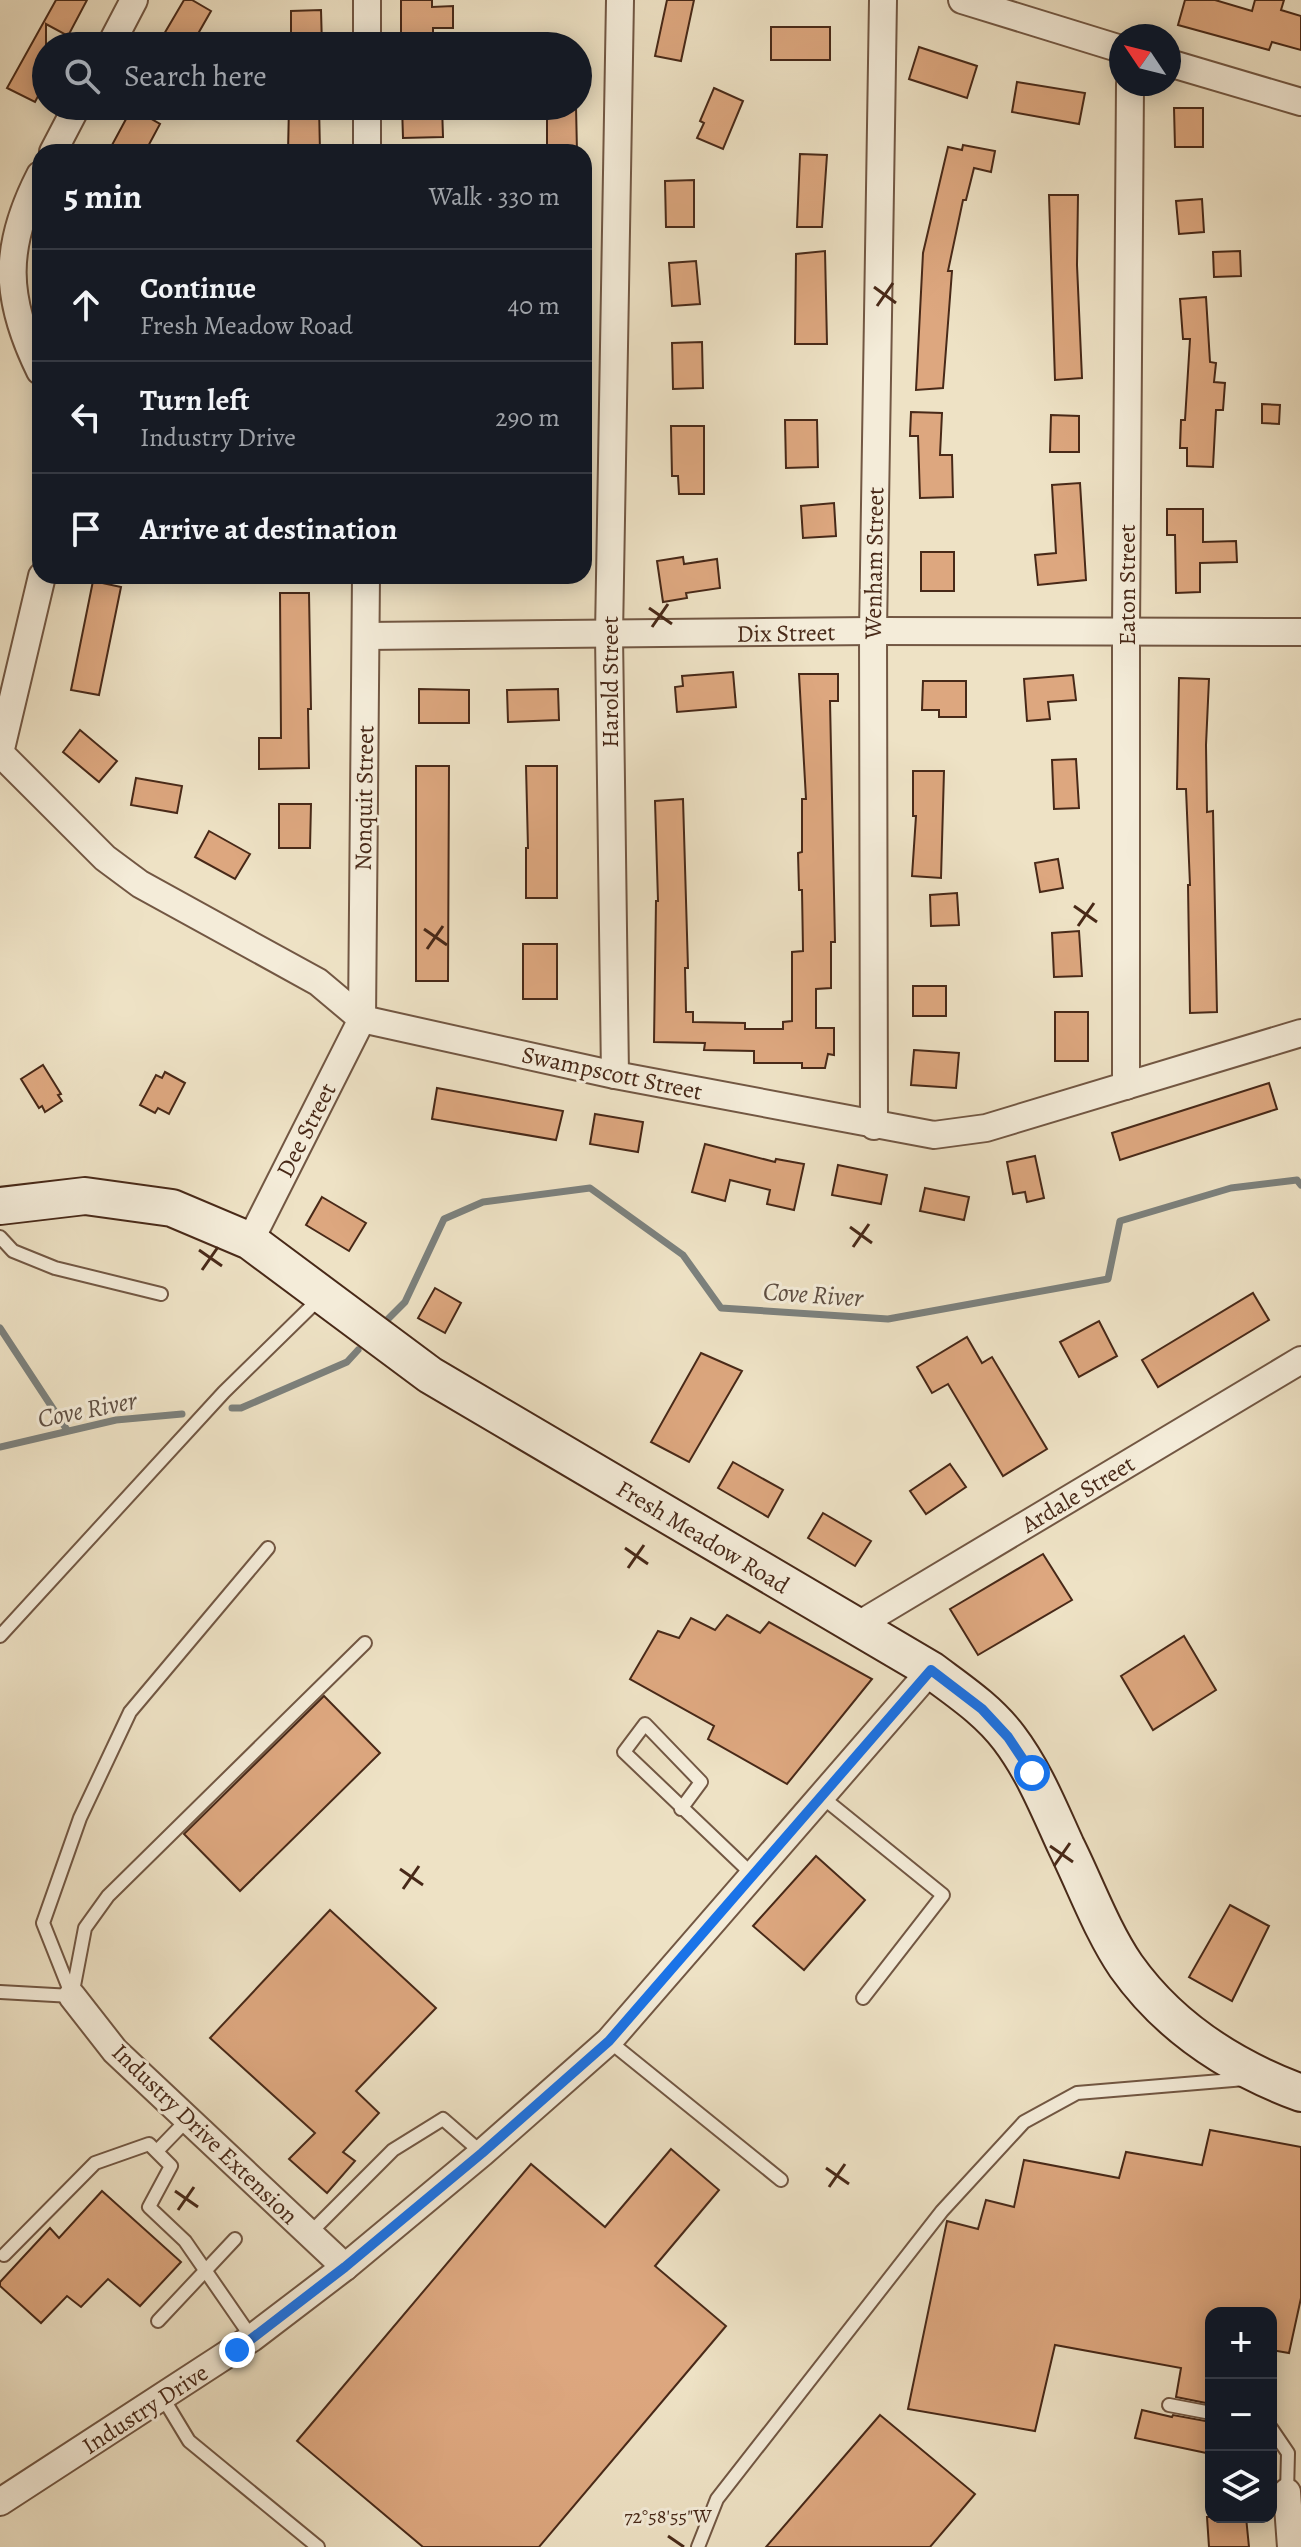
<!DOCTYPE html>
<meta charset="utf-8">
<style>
:root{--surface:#171b24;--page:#242831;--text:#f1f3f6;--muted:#9ea1a6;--line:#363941}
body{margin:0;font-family:Alegreya,serif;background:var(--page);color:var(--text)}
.controls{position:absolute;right:24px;bottom:24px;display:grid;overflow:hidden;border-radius:16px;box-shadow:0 4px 20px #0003}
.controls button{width:72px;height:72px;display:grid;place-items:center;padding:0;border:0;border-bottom:2px solid var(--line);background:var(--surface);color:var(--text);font:40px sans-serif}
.compass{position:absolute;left:1109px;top:24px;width:72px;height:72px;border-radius:50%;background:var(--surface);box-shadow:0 4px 20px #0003;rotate:305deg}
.stop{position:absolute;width:24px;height:24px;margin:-18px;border:6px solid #1a73e8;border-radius:50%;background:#fff}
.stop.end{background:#1a73e8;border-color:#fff;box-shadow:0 2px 8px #0008}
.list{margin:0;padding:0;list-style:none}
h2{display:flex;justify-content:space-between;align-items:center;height:104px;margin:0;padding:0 32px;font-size:34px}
h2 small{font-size:26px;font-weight:400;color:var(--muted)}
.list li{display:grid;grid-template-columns:52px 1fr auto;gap:24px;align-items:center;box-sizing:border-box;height:112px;padding:0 32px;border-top:2px solid var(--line)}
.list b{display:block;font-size:30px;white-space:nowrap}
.list p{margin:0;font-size:26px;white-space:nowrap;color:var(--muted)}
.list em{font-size:26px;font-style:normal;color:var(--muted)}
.icon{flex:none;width:44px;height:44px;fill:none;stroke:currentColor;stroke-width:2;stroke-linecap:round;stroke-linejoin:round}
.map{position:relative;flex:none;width:1301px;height:2547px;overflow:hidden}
.search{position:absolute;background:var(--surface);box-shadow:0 4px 20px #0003;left:32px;top:32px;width:560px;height:88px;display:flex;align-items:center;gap:20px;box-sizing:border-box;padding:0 28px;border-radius:44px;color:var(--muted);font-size:30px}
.panel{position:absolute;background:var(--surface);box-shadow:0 4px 20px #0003;left:32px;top:144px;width:560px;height:440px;border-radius:24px}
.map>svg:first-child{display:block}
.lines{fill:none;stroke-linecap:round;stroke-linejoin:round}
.stream{stroke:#7c817d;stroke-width:7}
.building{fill:#dda77f;stroke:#482918;stroke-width:2}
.lane-casing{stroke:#725743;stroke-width:16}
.street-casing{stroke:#725743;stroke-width:30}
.secondary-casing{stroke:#482918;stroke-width:40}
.lane{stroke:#f4ecd9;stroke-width:12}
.street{stroke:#f4ecd9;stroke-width:26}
.secondary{stroke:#f4ecd9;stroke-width:36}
.route{stroke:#1a73e8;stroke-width:10}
.ticks{fill:none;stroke:#482918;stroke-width:3}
.labels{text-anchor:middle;stroke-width:6;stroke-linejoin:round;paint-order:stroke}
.street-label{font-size:24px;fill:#482918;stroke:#f4ecd9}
.water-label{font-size:26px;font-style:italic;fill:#5e4e42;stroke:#f4ecd9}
.ticks-label{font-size:20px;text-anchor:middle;fill:#482918;stroke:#f4ecd9;stroke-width:6;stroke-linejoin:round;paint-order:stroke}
</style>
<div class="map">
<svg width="1301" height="2547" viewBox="0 0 1301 2547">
<rect width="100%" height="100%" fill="#eee2c5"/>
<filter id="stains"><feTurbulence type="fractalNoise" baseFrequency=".0025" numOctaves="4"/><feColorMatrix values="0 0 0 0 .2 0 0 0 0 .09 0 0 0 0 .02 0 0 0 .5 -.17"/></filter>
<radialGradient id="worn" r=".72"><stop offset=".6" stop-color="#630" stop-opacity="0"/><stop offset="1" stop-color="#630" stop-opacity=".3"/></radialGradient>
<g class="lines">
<!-- stream -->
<g class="stream">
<polyline points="382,1325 405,1302 444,1219 483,1202 590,1188 683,1255 721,1308 888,1319 1108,1279 1120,1221 1231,1188 1297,1180 1301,1185"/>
<polyline points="0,1328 67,1430"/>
<polyline points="232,1408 241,1408 347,1362 358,1350"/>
<polyline points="0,1447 116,1420 182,1414"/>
</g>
</g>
<!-- building -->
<g class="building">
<polygon points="56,0 87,0 68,36 46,24 46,81 35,102 7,88"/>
<polygon points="184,0 192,0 211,11 191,46 157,46"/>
<polygon points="401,0 432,0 432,7 453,6 453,28 433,28 433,46 401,46"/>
<polygon points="667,0 694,0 681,61 655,56"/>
<polygon points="1185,0 1215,0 1252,11 1255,0 1284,0 1281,10 1301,16 1301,50 1272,42 1269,50 1178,25"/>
<polygon points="321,10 322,46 291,46 291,11"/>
<rect x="771" y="27" width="59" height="33"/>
<polygon points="919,47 977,66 967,98 909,79"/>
<polygon points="1017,82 1085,93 1079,124 1012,112"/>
<polygon points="714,88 743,101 723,149 697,138 704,123 700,121"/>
<polygon points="289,106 319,106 320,152 288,152"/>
<polygon points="402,106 442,106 443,137 403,138"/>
<polygon points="547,106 576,106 577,152 547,152"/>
<polygon points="132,108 160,124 145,152 126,152 112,145"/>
<polygon points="1174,108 1203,108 1203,147 1175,147"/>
<polygon points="963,145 995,151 991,172 974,168 966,200 963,200 948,271 952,271 943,388 916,390 923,253 948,147 962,150"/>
<polygon points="800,154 827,155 822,227 797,227"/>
<polygon points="694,180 694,227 666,227 665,181"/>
<polygon points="1049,195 1078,195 1077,265 1082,378 1055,380"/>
<polygon points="1202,199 1204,232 1179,234 1176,201"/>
<polygon points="825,251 827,344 795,344 796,254"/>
<polygon points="1240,251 1241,276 1214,277 1213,252"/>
<polygon points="696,261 700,304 672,306 669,263"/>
<polygon points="1206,297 1210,362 1216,363 1214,382 1225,383 1223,410 1216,410 1213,467 1187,466 1187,448 1180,448 1181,420 1185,420 1190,339 1183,339 1180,299"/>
<polygon points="702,342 703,388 673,389 672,343"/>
<polygon points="1262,404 1280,405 1279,424 1262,423"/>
<polygon points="911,412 942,413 940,455 952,455 953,497 920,498 918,436 910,436"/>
<polygon points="1051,415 1079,416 1079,452 1050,452"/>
<polygon points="785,420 817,420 818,467 786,468"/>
<polygon points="671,426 704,426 704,494 679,494 678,476 672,476"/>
<polygon points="1080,483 1086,580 1038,585 1035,555 1056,553 1052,485"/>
<polygon points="834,503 836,536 803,538 801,506"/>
<polygon points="1167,509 1203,509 1203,542 1236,541 1237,562 1200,563 1200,592 1176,593 1175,535 1167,535"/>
<rect x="921" y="552" width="33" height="39"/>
<polygon points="683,557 684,564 717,559 720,588 686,593 687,598 663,602 657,561"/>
<polygon points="93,581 121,587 99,695 71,690"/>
<polygon points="280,593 309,593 311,709 308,709 309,768 259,769 259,738 281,738"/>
<polygon points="733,672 736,707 677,712 675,687 683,686 682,676"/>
<polygon points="799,674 838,674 838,701 830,701 835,942 831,942 831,988 816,989 816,1028 834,1028 834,1055 828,1054 825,1068 802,1068 802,1063 754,1063 754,1051 704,1050 705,1043 654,1042 656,901 658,901 655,801 683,799 688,968 685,968 686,1012 693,1012 693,1022 745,1023 745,1029 783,1029 783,1022 792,1021 792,952 803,951 802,890 799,890 798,853 802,852 802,799 806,799"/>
<polygon points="1073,675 1076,700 1048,702 1050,719 1027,721 1024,679"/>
<polygon points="1179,678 1209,679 1206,745 1207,812 1213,811 1217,1012 1190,1013 1188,885 1190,885 1186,789 1177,789"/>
<polygon points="923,681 966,681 966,717 939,717 939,710 922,710"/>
<polygon points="419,689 469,690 469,723 419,723"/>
<polygon points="558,689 559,720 508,722 507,690"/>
<polygon points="80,730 117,761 99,782 63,752"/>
<polygon points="1076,759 1079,808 1054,809 1052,760"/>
<polygon points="416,766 449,766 448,981 416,981"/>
<polygon points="526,766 557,766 557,898 526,898 526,848 528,848"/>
<polygon points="913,771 944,771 941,878 912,876 916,816 913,816"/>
<polygon points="136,778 182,786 177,813 131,805"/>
<polygon points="279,804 311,804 310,848 279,848"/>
<polygon points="209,831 250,854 235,879 195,857"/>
<polygon points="1058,859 1063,888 1040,892 1035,863"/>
<polygon points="957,893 959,925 931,926 930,895"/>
<polygon points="1079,931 1082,976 1054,977 1052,933"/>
<rect x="523" y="944" width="34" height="55"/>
<rect x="913" y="986" width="33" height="30"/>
<rect x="1055" y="1012" width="33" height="49"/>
<polygon points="914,1050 959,1053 956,1088 911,1085"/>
<polygon points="43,1065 61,1094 58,1095 62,1101 45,1112 42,1106 39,1108 21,1079"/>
<polygon points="165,1072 185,1083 169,1114 158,1108 155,1113 140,1105 156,1075 162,1078"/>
<polygon points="1269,1083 1277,1109 1120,1160 1112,1133"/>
<polygon points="437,1088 563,1111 556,1140 432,1119"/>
<polygon points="595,1114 643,1122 638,1152 590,1144"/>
<polygon points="705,1144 775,1162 776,1159 804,1164 794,1210 767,1204 770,1190 730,1180 725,1201 692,1192"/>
<polygon points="1035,1156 1044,1198 1027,1202 1025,1192 1013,1194 1007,1162"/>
<polygon points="838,1165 887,1175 881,1204 832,1195"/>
<polygon points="925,1188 969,1197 964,1220 920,1211"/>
<polygon points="322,1197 366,1223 349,1251 306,1225"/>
<polygon points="435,1288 461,1303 445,1333 418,1318"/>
<polygon points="1253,1293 1269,1320 1158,1387 1142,1360"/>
<polygon points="1099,1321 1117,1356 1079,1377 1060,1342"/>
<polygon points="967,1337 982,1363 992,1357 1047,1449 1003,1476 948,1384 932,1393 917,1367"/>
<polygon points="701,1353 742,1371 689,1462 651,1442"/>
<polygon points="733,1462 783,1490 768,1517 718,1488"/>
<polygon points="950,1464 966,1487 926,1514 910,1491"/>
<polygon points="823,1513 871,1541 855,1566 808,1538"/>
<polygon points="1043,1554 1072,1600 978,1655 950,1609"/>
<polygon points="727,1615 760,1633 769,1622 872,1679 787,1784 708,1739 714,1726 630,1679 658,1631 679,1638 691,1618 715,1630"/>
<polygon points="1184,1636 1216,1690 1153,1730 1121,1676"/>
<polygon points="324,1696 380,1753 240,1891 184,1834"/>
<polygon points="816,1856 865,1900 804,1970 753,1926"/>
<polygon points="1230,1905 1269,1926 1232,2001 1189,1977"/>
<polygon points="330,1910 436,2008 356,2091 379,2113 343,2152 355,2161 327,2193 289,2159 315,2133 210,2038"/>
<polygon points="1210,2130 1301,2147 1301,2298 1289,2353 1271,2350 1271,2313 1211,2313 1211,2404 1176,2397 1181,2368 1055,2345 1035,2431 908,2409 947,2221 978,2229 986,2200 1014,2207 1024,2160 1119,2178 1126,2152 1202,2165"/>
<polygon points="671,2149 719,2190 655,2266 726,2326 539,2547 423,2547 297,2441 531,2164 605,2227"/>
<polygon points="102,2191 181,2262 140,2306 108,2279 81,2307 67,2296 41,2323 0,2286 0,2282 50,2228 59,2238"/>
<polygon points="1142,2410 1172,2417 1173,2415 1211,2422 1211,2454 1135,2438"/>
<polygon points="880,2415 975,2494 930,2547 766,2547"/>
<polygon points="1207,2517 1246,2517 1249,2547 1209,2547"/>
</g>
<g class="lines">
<!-- lane casing -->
<g class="lane-casing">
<g id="lane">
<polyline points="0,1237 13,1251 55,1268 161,1294"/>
<polyline points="0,1636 224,1392 322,1296"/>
<polyline points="822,1797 943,1895 863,1998"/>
<polyline points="681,1809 701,1782 645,1724 624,1752 754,1876"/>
<polyline points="0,1992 72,1996"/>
<polyline points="72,1996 43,1923 80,1818 130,1712 268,1548"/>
<polyline points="72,1996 85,1928 108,1896 365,1643"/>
<polyline points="609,2041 781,2180"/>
<polyline points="157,2151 187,2120"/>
<polyline points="309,2234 393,2150 443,2119 482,2153"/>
<polyline points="4,2255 95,2163 149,2144 171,2166 149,2207 185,2241 252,2338"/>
<polyline points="158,2321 235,2239"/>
<polyline points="163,2398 189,2441 318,2547"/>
<polyline points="1169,2405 1211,2413"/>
<polyline points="1271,2428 1288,2453 1287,2492"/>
<polyline points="698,2547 717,2499 942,2211 1024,2122 1077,2093 1245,2079"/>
</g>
</g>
<!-- street casing -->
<g class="street-casing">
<g id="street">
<polyline points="962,0 1121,49"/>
<polyline points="110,46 134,0"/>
<polyline points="367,46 367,0"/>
<polyline points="1169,63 1301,102"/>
<polyline points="53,152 77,106"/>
<polyline points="367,152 367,106"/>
<path d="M40,175C3,247 4,298 40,371"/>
<polyline points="42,576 0,753 105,858 140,884 318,982 362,1019 615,1075 934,1135 986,1128 1301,1033"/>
<polyline points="366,636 873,631 1301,632"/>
<polyline points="615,1075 609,635 620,0"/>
<polyline points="1126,1086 1126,633 1130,84"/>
<polyline points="874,1126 873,631 883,0"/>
<polyline points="250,1241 362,1019 366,576"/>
<polyline points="855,1627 1301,1360"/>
<polyline points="72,1996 115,2051 345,2267"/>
<polyline points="1287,2492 1291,2547"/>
<polyline points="0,2502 252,2338 345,2267 482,2153 609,2041 931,1670"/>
</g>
</g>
<!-- secondary casing -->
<g class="secondary-casing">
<path id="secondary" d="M0,1206L85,1196L172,1208L250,1241L430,1375L931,1670C959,1691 988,1710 1009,1738C1034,1771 1049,1809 1066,1846C1085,1884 1102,1931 1126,1966C1170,2028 1231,2067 1301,2093"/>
</g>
<!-- lane -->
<use href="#lane" class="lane"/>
<!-- street -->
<use href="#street" class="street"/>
<!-- secondary -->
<use href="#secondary" class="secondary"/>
</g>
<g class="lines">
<!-- route -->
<polyline class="route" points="237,2350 345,2267 482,2153 609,2041 931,1670 982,1709 1008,1737 1032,1773"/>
</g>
<!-- ticks -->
<path class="ticks" d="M874,287L896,303M877,306L893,283M649,608L672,624M652,627L668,604M1074,906L1097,922M1078,926L1094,903M424,929L447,945M427,949L443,926M850,1227L872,1243M853,1247L869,1224M199,1250L222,1266M202,1270L218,1247M625,1548L648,1564M628,1568L644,1545M1050,1846L1073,1862M1054,1866L1070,1843M400,1869L423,1885M403,1889L419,1866M826,2168L849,2184M829,2187L845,2164M175,2191L198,2207M178,2210L194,2187M668,2536L684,2547"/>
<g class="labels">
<!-- street labels -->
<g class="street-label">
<text transform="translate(874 563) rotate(-89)" y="8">Wenham Street</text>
<text transform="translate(1127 585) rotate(-90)" y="8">Eaton Street</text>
<text transform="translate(786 633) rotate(-1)" y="8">Dix Street</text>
<text transform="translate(610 682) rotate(-90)" y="8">Harold Street</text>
<text transform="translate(364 798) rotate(-89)" y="8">Nonquit Street</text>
<text transform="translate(612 1073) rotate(12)" y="8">Swampscott Street</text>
<text transform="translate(306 1130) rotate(-63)" y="8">Dee Street</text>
<text transform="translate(1078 1494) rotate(-31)" y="8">Ardale Street</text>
<text transform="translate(703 1537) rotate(31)" y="8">Fresh Meadow Road</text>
<text transform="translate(205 2134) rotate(44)" y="8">Industry Drive Extension</text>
<text transform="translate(145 2409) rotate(-33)" y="8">Industry Drive</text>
</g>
<!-- water labels -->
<g class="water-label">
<text transform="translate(813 1294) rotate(4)" y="9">Cove River</text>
<text transform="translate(87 1409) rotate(-11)" y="9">Cove River</text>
</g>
</g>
<g class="ticks-label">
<text x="668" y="2523">72°58'55"W</text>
</g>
<rect width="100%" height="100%" filter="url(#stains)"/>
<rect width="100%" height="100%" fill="url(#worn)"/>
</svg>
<div class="controls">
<button>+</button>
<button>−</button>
<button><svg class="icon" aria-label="layers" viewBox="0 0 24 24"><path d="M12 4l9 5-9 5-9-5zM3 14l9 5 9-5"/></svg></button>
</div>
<svg class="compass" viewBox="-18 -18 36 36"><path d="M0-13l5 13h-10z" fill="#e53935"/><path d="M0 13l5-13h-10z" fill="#9ea1a6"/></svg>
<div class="stop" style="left:1032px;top:1773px"></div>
<div class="stop end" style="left:237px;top:2350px"></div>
<div class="search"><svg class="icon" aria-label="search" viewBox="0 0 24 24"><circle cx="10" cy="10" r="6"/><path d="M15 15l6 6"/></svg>Search here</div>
<section class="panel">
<h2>5 min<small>Walk · 330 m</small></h2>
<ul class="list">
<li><svg class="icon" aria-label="ahead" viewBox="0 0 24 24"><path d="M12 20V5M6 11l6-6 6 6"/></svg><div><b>Continue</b><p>Fresh Meadow Road</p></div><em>40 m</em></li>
<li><svg class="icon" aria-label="left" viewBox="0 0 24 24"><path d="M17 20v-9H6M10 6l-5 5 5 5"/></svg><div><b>Turn left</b><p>Industry Drive</p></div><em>290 m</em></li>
<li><svg class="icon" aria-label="arrive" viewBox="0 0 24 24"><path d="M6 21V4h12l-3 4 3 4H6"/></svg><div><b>Arrive at destination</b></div></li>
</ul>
</section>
</div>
